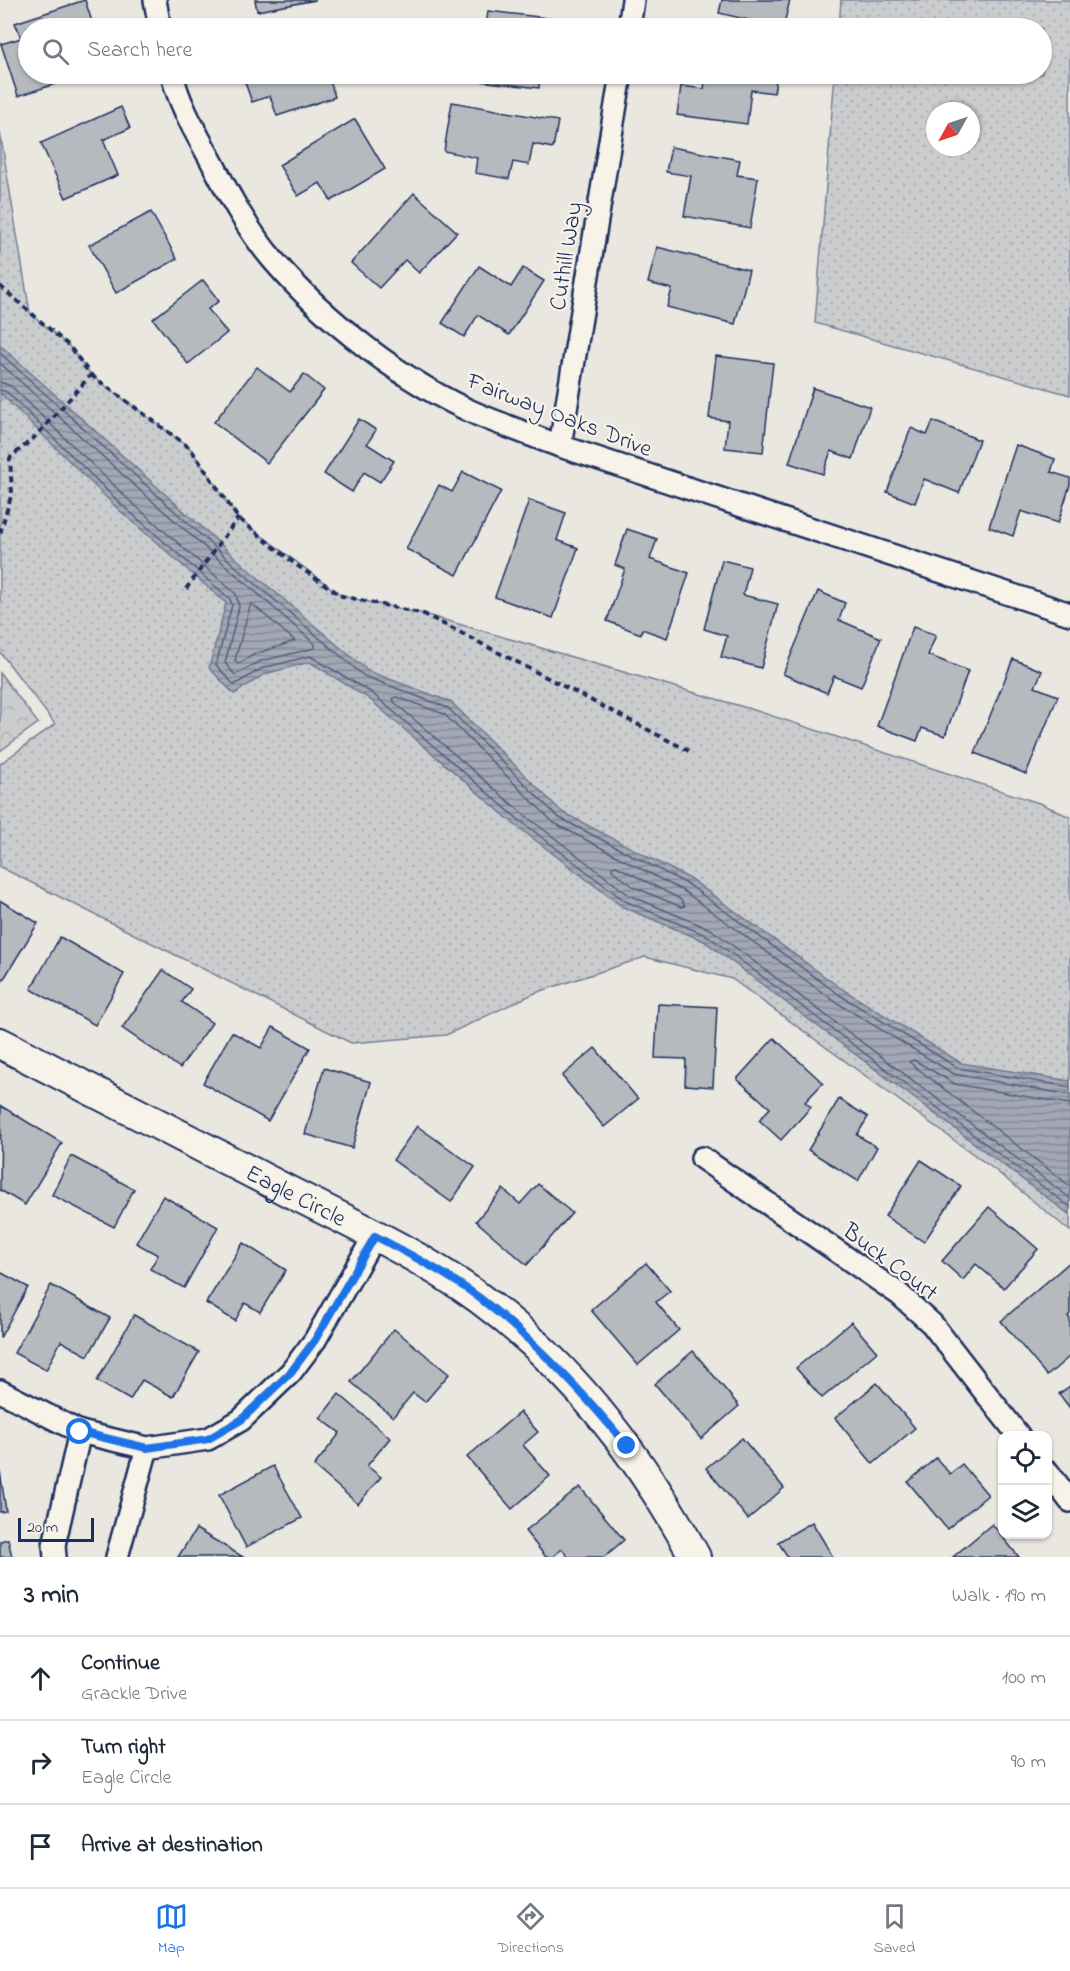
<!DOCTYPE html>
<meta charset="utf-8">
<style>
:root{--surface:#fff;--page:#f2f2f3;--text:#1f2937;--muted:#747a83;--line:#e0e1e3;--accent:#1a73e8}
body{margin:0;font-family:"Indie Flower",sans-serif;background:var(--page);color:var(--text)}
.controls{position:absolute;right:18px;bottom:18px;display:grid;overflow:hidden;border-radius:12px;box-shadow:0 2px 4px #0004}
.controls button{width:54px;height:54px;display:grid;place-items:center;padding:0;border:0;border-bottom:2px solid var(--line);background:var(--surface);color:var(--text);font:30px sans-serif}
.compass{position:absolute;left:926px;top:102px;width:54px;height:54px;border-radius:50%;background:var(--surface);box-shadow:0 2px 4px #0004;rotate:230deg}
.scale{position:absolute;left:18px;bottom:15px;width:76px;box-sizing:border-box;padding-left:6px;border:3px solid #1b2f5e;border-top:0;font-size:16px;line-height:21px;white-space:nowrap;color:#1b2f5e;-webkit-text-stroke:4px #f7f3e8;paint-order:stroke}
.stop{position:absolute;width:18px;height:18px;margin:-14px;border:4px solid #1a73e8;border-radius:50%;background:#fff}
.stop.end{background:#1a73e8;border-color:#fff;box-shadow:0 2px 6px #0008}
.list{margin:0;padding:0;list-style:none}
h2{display:flex;justify-content:space-between;align-items:center;height:78px;margin:0;padding:0 24px;font-size:26px}
h2 small{font-size:20px;font-weight:400;color:var(--muted)}
.list li{display:grid;grid-template-columns:39px 1fr auto;gap:18px;align-items:center;box-sizing:border-box;height:84px;padding:0 24px;border-top:2px solid var(--line)}
.list b{display:block;font-size:22px;white-space:nowrap}
.list p{margin:0;font-size:20px;white-space:nowrap;color:var(--muted)}
.list em{font-size:20px;font-style:normal;color:var(--muted)}
.icon{flex:none;width:33px;height:33px;fill:none;stroke:currentColor;stroke-width:2;stroke-linecap:round;stroke-linejoin:round}
.map{position:relative;flex:none;width:1070px;height:1557px;overflow:hidden}
.search{position:absolute;background:var(--surface);box-shadow:0 2px 4px #0004;left:18px;right:18px;top:18px;height:66px;display:flex;align-items:center;gap:15px;box-sizing:border-box;padding:0 21px;border-radius:33px;color:var(--muted);font-size:22px}
.sheet{height:330px;background:var(--surface)}
nav{display:flex;justify-content:space-around;align-items:center;box-sizing:border-box;height:84px;border-top:2px solid var(--line);background:var(--surface);font-size:16px;color:var(--muted)}
nav a{display:grid;justify-items:center;gap:3px}
nav .on{color:var(--accent)}
.map>svg:first-child{display:block}
.grass{fill:url(#grass-dots);stroke:#737e96;stroke-width:1.5;fill-rule:evenodd}
.park{fill:url(#park-crowns);stroke:#737e96;stroke-width:1.5}
.water{fill:url(#water-rules);stroke:#6d7892;stroke-width:1.5}
.lines{fill:none;stroke-linecap:round;stroke-linejoin:round}
.shore{stroke:#515f80;stroke-width:1.5}
.building{fill:#b6babf;stroke:#1b2f5e;stroke-width:1.5}
.street-casing{stroke:#1b2f5e;stroke-width:26}
.secondary-casing{stroke:#1b2f5e;stroke-width:34}
.path{stroke:#1b2f5e;stroke-width:4;stroke-dasharray:6 4.5;stroke-linecap:butt}
.street{stroke:#f7f3e8;stroke-width:21}
.secondary{stroke:#f7f3e8;stroke-width:30}
.route{stroke:#1a73e8;stroke-width:8}
.labels{text-anchor:middle;stroke-width:4.5;stroke-linejoin:round;paint-order:stroke}
.street-label{font-size:24px;fill:#1b2f5e;stroke:#f7f3e8}
</style>
<div class="map">
<svg width="1070" height="1557" viewBox="0 0 1070 1557">
<defs>
<pattern id="grass-dots" width="8" height="8" patternUnits="userSpaceOnUse" patternTransform="scale(1.5)"><rect width="8" height="8" fill="#cbcccd"/><path d="M2 2h.1M6 6h.1" fill="none" stroke="#aeb0b2" stroke-width="1.8" stroke-linecap="round"/></pattern>
<pattern id="park-crowns" width="20" height="18" patternUnits="userSpaceOnUse" patternTransform="scale(1.5)"><rect width="20" height="18" fill="#cbcccd"/><path d="M2 6a3 3 0 1 1 6 0M12 15a3 3 0 1 1 6 0" fill="none" stroke="#aeb0b2"/></pattern>
<pattern id="water-rules" width="6" height="5" patternUnits="userSpaceOnUse" patternTransform="scale(1.5)"><rect width="6" height="5" fill="#a3a8b4"/><path d="M0 2.5h6" fill="none" stroke="#848996"/></pattern>
</defs>
<rect width="100%" height="100%" fill="#eae7e0"/>
<filter id="ink" filterUnits="userSpaceOnUse"><feTurbulence type="fractalNoise" baseFrequency=".0167" numOctaves="2"/><feDisplacementMap in="SourceGraphic" scale="12" xChannelSelector="R" yChannelSelector="G"/><feConvolveMatrix kernelMatrix="1 2 1 2 8 2 1 2 1" color-interpolation-filters="sRGB"/></filter>
<g filter="url(#ink)">
<!-- grass -->
<g class="grass">
<path d="M841,0H1070V395L815,323L835,74H1042V28H839ZM935,111H971V147H935Z"/>
<polygon points="0,132 30,313 69,346 91,375 190,448 238,518 342,596 424,614 754,710 1042,804 1070,817 1070,1231 995,1170 732,979 645,957 535,993 446,1035 351,1043 0,867 0,764 55,724 0,652"/>
</g>
<!-- park -->
<polygon class="park" points="0,673 38,723 0,751"/>
<!-- water -->
<polygon class="water" points="0,345 248,569 368,671 451,702 562,812 692,880 842,989 961,1063 1070,1081 1070,1215 704,941 623,907 514,824 368,698 310,662 265,674 234,694 209,668 226,603 119,510 0,393"/>
<g class="lines">
<!-- shore -->
<g class="shore">
<polyline points="0,353 244,574 364,676 448,708 558,817 689,885 838,994 958,1068 1070,1087"/>
<polyline points="0,363 134,485 315,644 315,648 261,661 235,675 225,663 239,607 236,594 129,500 11,386 0,382"/>
<polyline points="0,390 7,392 123,506 230,599 232,605 216,665 234,685 263,668 310,656 372,693 518,819 625,901 708,936 1070,1207"/>
<polygon points="251,603 295,641 255,654 238,664 235,660"/>
<polygon points="616,866 680,899 685,906 681,907 634,887 612,870 612,867"/>
<polyline points="1070,1095 954,1074 834,1001 685,892 554,823 444,714 397,697 393,698 394,702 522,813 629,895 712,930 1070,1198"/>
<polyline points="1070,1104 955,1084 914,1060 909,1062 1070,1186"/>
</g>
</g>
<!-- building -->
<g class="building">
<polygon points="85,0 94,28 28,28 28,74 79,74 80,76 18,96 1,44 21,38 15,23"/>
<polygon points="255,0 316,0 257,11"/>
<polygon points="722,0 790,0 783,28 719,13"/>
<polygon points="488,11 572,21 571,28 486,28"/>
<polygon points="242,74 328,74 335,97 277,116 270,96 252,102"/>
<polygon points="481,74 540,74 539,88 480,81"/>
<polygon points="706,74 777,74 774,93 751,90 747,124 677,115 681,86 704,89"/>
<polygon points="452,102 558,121 553,148 533,144 529,165 513,162 509,179 475,173 477,158 444,151"/>
<polygon points="121,107 130,128 103,140 118,175 66,198 41,143"/>
<polygon points="355,119 385,169 331,201 320,183 298,196 279,165"/>
<polygon points="671,147 740,160 737,175 758,178 750,228 684,216 691,176 666,172"/>
<polygon points="414,193 457,232 419,273 405,260 379,288 351,263"/>
<polygon points="151,212 177,259 116,293 89,245"/>
<polygon points="657,247 749,270 735,324 667,307 672,289 648,283"/>
<polygon points="479,266 511,287 523,268 544,281 509,335 478,315 464,337 442,323"/>
<polygon points="203,280 219,301 208,309 227,333 188,364 153,319"/>
<polygon points="716,356 773,363 763,452 725,448 728,421 709,418"/>
<polygon points="257,367 290,392 304,374 324,390 267,463 214,422"/>
<polygon points="813,388 870,407 853,459 831,451 823,474 789,463"/>
<polygon points="359,419 376,430 367,444 394,461 380,482 364,472 352,492 324,474"/>
<polygon points="933,421 979,440 959,493 924,479 915,503 887,492 911,428 927,435"/>
<polygon points="1016,445 1055,459 1051,472 1070,478 1070,485 1058,523 1021,511 1013,536 989,527"/>
<polygon points="463,472 501,491 457,575 406,549 439,485 452,492"/>
<polygon points="529,500 566,513 557,540 578,548 553,618 495,597"/>
<polygon points="627,529 657,539 650,559 689,573 667,638 642,629 641,634 607,621 625,569 615,565"/>
<polygon points="722,560 750,567 743,595 778,604 761,668 721,657 727,636 704,629"/>
<polygon points="818,591 845,603 839,620 881,638 861,687 834,676 827,693 783,674"/>
<polygon points="913,627 936,635 928,655 968,671 945,736 922,728 917,741 877,726"/>
<polygon points="1013,659 1042,671 1035,687 1058,696 1026,774 975,753"/>
<polygon points="1,901 38,923 0,985 0,902"/>
<polygon points="60,937 124,974 95,1025 31,989"/>
<polygon points="163,970 191,989 182,1002 212,1023 180,1068 122,1028"/>
<polygon points="658,1004 717,1007 713,1087 685,1085 686,1059 655,1058"/>
<polygon points="273,1027 310,1048 268,1121 203,1083 232,1032 261,1048"/>
<polygon points="774,1038 823,1083 805,1102 811,1107 781,1140 759,1120 770,1108 737,1079"/>
<polygon points="595,1048 638,1099 604,1127 562,1076"/>
<polygon points="324,1068 371,1082 352,1148 305,1134"/>
<polygon points="839,1099 868,1117 857,1135 877,1147 858,1181 808,1150"/>
<polygon points="1,1106 62,1143 25,1205 0,1190"/>
<polygon points="417,1126 475,1167 451,1202 393,1160"/>
<polygon points="71,1156 134,1189 114,1227 52,1195"/>
<polygon points="921,1160 961,1186 924,1242 885,1216"/>
<polygon points="538,1184 572,1213 527,1265 476,1221 503,1189 520,1204"/>
<polygon points="163,1196 218,1227 184,1288 150,1269 158,1255 136,1243"/>
<polygon points="989,1207 1038,1249 1004,1288 976,1264 963,1280 942,1261"/>
<polygon points="243,1243 286,1270 260,1312 245,1303 235,1321 206,1303"/>
<polygon points="1070,1262 1070,1314 1068,1316 1070,1319 1070,1356 1047,1376 1001,1321"/>
<polygon points="646,1263 670,1291 656,1302 679,1330 638,1365 591,1310"/>
<polygon points="0,1272 28,1287 0,1338"/>
<polygon points="51,1285 110,1318 88,1356 61,1341 46,1370 14,1353"/>
<polygon points="134,1315 199,1352 173,1397 142,1380 130,1400 97,1381"/>
<polygon points="851,1322 877,1352 822,1398 796,1368"/>
<polygon points="394,1329 449,1374 425,1402 413,1393 393,1417 351,1382"/>
<polygon points="693,1351 739,1406 701,1439 655,1384"/>
<polygon points="877,1383 915,1428 873,1464 835,1418"/>
<polygon points="1070,1386 1070,1408 1059,1394"/>
<polygon points="339,1394 390,1438 367,1466 381,1477 358,1504 314,1466 340,1433 320,1418"/>
<polygon points="520,1412 538,1432 523,1445 550,1476 512,1509 467,1457"/>
<polygon points="742,1438 784,1488 748,1519 706,1468"/>
<polygon points="936,1458 950,1474 962,1464 988,1495 947,1529 908,1482"/>
<polygon points="273,1466 302,1518 246,1547 219,1495"/>
<polygon points="0,1471 6,1511 0,1512"/>
<polygon points="580,1487 624,1540 604,1557 568,1557 562,1549 552,1557 546,1557 525,1531"/>
<polygon points="812,1522 833,1557 788,1557 778,1542"/>
<polygon points="992,1524 1019,1557 953,1557"/>
<polygon points="196,1529 243,1557 178,1557"/>
<polygon points="8,1539 12,1557 0,1557 0,1541"/>
</g>
<g class="lines">
<!-- street casing -->
<g class="street-casing">
<g id="street">
<polyline points="155,0 160,28"/>
<polyline points="629,28 633,0"/>
<path d="M172,74C179,105 198,136 213,164C230,197 249,232 273,260C326,322 405,383 479,415C506,426 533,436 560,446L1070,614"/>
<polyline points="560,446 621,74"/>
<polyline points="702,1158 899,1294 932,1324 1019,1436"/>
<polyline points="0,1391 80,1432 147,1448 208,1439 241,1420 291,1372 315,1340 375,1235"/>
<polyline points="1048,1472 1070,1501"/>
<polyline points="55,1557 54,1545 80,1432"/>
<polyline points="117,1557 147,1448"/>
</g>
</g>
<!-- secondary casing -->
<g class="secondary-casing">
<g id="secondary">
<path id="s1" d="M0,1043C95,1092 191,1141 286,1190C351,1223 420,1255 479,1298C572,1366 641,1457 695,1557"/>
</g>
</g>
<!-- path -->
<g class="path">
<polyline points="0,286 69,346 91,375 36,436 10,458 12,493 0,533"/>
<polyline points="91,375 190,448 238,518 295,564 342,596 424,614 689,751"/>
<polyline points="186,589 238,518"/>
</g>
<!-- street -->
<use href="#street" class="street"/>
<!-- secondary -->
<use href="#secondary" class="secondary"/>
</g>
</g>
<g class="lines" filter="url(#ink)">
<!-- route -->
<path class="route" d="M80,1432L147,1448L208,1439L241,1420L291,1372L315,1340L375,1236C411,1255 448,1274 481,1299C536,1342 583,1392 627,1446"/>
</g>
<g class="labels">
<!-- street labels -->
<g class="street-label">
<text transform="translate(565 256) rotate(-81)" y="8">Cuthill Way</text>
<text transform="translate(560 414) rotate(21)" y="8">Fairway Oaks Drive</text>
<text dy="8" stroke="none"><textPath href="#s1" startOffset="333">Eagle Circle</textPath></text>
<text transform="translate(891 1261) rotate(37)" y="8">Buck Court</text>
</g>
</g>
</svg>
<div class="controls">
<button><svg class="icon" aria-label="locate" viewBox="0 0 24 24"><circle cx="12" cy="12" r="6"/><path d="M12 2v4M12 18v4M2 12h4M18 12h4"/></svg></button>
<button><svg class="icon" aria-label="layers" viewBox="0 0 24 24"><path d="M12 4l9 5-9 5-9-5zM3 14l9 5 9-5"/></svg></button>
</div>
<svg class="compass" viewBox="-18 -18 36 36"><path d="M0-13l5 13h-10z" fill="#e53935"/><path d="M0 13l5-13h-10z" fill="#747a83"/></svg>
<div class="scale">20 m</div>
<div class="stop" style="left:80px;top:1432px"></div>
<div class="stop end" style="left:627px;top:1446px"></div>
<div class="search"><svg class="icon" aria-label="search" viewBox="0 0 24 24"><circle cx="10" cy="10" r="6"/><path d="M15 15l6 6"/></svg>Search here</div>
</div>
<section class="sheet">
<h2>3 min<small>Walk · 190 m</small></h2>
<ul class="list">
<li><svg class="icon" aria-label="ahead" viewBox="0 0 24 24"><path d="M12 20V5M6 11l6-6 6 6"/></svg><div><b>Continue</b><p>Grackle Drive</p></div><em>100 m</em></li>
<li><svg class="icon" aria-label="right" viewBox="0 0 24 24"><path d="M7 20v-9h11M14 6l5 5-5 5"/></svg><div><b>Turn right</b><p>Eagle Circle</p></div><em>90 m</em></li>
<li><svg class="icon" aria-label="arrive" viewBox="0 0 24 24"><path d="M6 21V4h12l-3 4 3 4H6"/></svg><div><b>Arrive at destination</b></div></li>
</ul>
</section>
<nav>
<a class="on"><svg class="icon" aria-label="map" viewBox="0 0 24 24"><path d="M3 6l6-2 6 2 6-2v14l-6 2-6-2-6 2zM9 4v14M15 6v14"/></svg>Map</a>
<a><svg class="icon" aria-label="directions" viewBox="0 0 24 24"><path d="M12 3l9 9-9 9-9-9zM9 14v-3h6M13 9l2 2-2 2"/></svg>Directions</a>
<a><svg class="icon" aria-label="saved" viewBox="0 0 24 24"><path d="M7 4h10v16l-5-4-5 4z"/></svg>Saved</a>
</nav>
